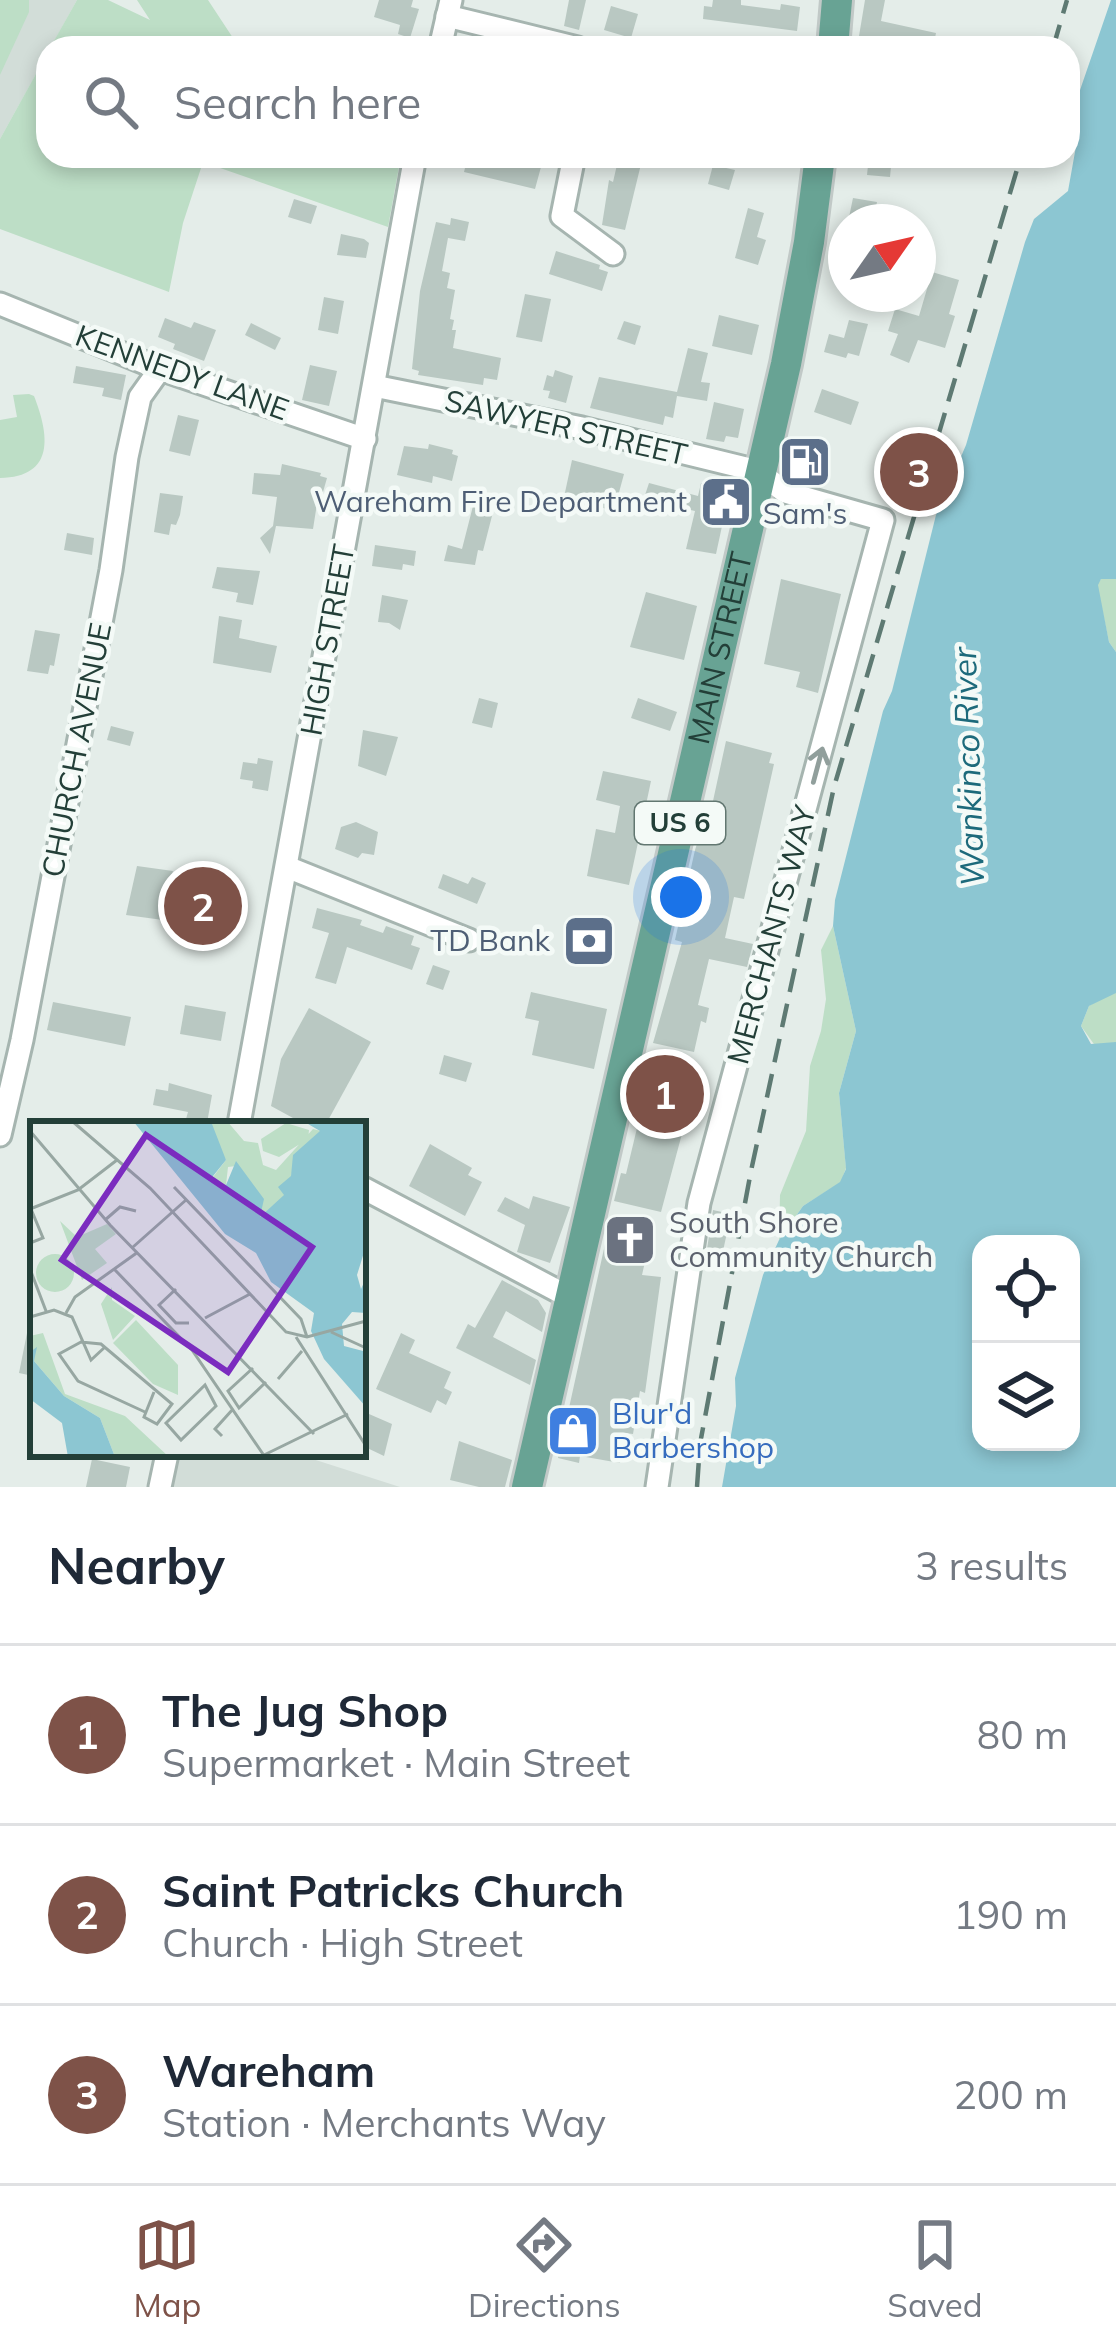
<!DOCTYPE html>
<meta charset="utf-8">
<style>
:root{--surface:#fff;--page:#f2f2f3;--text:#1f2937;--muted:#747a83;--line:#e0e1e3;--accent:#7e5248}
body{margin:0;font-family:Mulish,sans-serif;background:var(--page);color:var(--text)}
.controls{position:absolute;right:36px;bottom:36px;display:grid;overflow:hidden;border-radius:24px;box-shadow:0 6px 18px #0003}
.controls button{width:108px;height:108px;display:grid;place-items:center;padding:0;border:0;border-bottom:3px solid var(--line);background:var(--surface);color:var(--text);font:60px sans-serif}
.compass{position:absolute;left:828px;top:204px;width:108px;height:108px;border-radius:50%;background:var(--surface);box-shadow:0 6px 18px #0003;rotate:56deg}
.you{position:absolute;left:681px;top:897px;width:42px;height:42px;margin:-30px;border:9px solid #fff;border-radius:50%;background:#1a73e8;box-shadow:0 0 0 18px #1a73e833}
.badge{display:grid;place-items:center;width:78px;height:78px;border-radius:50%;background:var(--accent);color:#fff;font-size:39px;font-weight:700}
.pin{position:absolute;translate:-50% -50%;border:6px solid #fff;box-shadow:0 3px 12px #0006}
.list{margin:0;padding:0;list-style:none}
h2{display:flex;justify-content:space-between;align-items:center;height:156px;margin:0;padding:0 48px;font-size:51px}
h2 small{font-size:39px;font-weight:400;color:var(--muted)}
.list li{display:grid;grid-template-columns:78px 1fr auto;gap:36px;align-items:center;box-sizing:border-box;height:180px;padding:0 48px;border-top:3px solid var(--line)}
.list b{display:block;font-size:45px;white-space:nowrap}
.list p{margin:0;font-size:39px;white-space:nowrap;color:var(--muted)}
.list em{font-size:39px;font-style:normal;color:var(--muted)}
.icon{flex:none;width:66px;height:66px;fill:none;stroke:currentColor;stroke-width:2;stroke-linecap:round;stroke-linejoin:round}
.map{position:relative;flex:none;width:1116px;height:1487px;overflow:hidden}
.search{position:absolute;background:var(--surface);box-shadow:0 6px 18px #0003;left:36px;right:36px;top:36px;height:132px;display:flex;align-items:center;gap:30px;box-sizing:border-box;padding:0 42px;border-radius:36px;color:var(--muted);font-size:45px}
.sheet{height:696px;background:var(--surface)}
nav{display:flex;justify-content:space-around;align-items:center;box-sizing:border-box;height:168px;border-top:3px solid var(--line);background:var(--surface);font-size:33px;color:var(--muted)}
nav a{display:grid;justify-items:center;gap:6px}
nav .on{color:var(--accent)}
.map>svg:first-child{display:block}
.built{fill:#d2ddd8}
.green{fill:#bddec6}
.water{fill:#8cc6d2;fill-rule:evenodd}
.building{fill:#b9c8c2}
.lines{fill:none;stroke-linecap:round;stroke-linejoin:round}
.street-casing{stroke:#a6b5b0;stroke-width:27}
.primary-casing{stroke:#c1c9c7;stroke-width:36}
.street{stroke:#fff;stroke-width:21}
.primary{stroke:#68a394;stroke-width:30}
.rail{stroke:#5e7a73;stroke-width:4.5;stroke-dasharray:24 12;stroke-linecap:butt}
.oneway{stroke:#919f9c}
.labels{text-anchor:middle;stroke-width:9;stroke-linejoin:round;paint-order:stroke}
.shield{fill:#f4faf7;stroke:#627771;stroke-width:3}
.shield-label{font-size:27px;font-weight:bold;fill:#233f38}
.street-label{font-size:30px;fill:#233f38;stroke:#f4faf7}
.service-label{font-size:30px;fill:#4e5e75;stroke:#f4faf7;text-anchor:end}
.worship-label{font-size:30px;fill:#5b616d;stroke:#f4faf7;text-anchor:start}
.shop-label{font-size:30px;fill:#366cbe;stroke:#f4faf7;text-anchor:start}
.water-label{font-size:33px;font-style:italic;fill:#1d6a7b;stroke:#f4faf7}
.inset-road{fill:none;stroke:#97a7a2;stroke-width:3}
.view{fill:#7b2cbf;fill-opacity:0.15;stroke:#7b2cbf;stroke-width:6}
.inset-edge{fill:none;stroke:#233f38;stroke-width:6}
</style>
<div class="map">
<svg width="1116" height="1487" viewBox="0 0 1116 1487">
<rect width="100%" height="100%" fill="#e4ede9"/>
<!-- built -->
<g class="built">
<polygon points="0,0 77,0 0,139"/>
<polygon points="180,1454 297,1454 400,1487 173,1487"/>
</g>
<!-- green -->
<g class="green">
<polygon points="0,0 29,0 29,12 0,75"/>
<polygon points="77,0 108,0 150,20 137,0 208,0 233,38 227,48 50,48"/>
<polygon points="48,52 48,156 401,156 388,227 203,162 183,223 169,292 0,229 0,139"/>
<path d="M29,394L34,396C49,434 56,477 0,478V420L17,417L13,395Z"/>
<polygon points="1101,579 1116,579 1116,652 1109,642 1097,585"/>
<polygon points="833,926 856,1031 839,1093 846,1168 841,1182 803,1206 779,1240 780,1195 806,1131 810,1066 821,1031 826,999 821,950"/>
<polygon points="1109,993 1116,993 1116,1075 1081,1026 1089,1006"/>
</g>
<!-- water -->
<path class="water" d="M1111,0H1116V579H1101L1098,585L1109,642L1116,652V993L1089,1006L1081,1026L1091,1044L1116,1042V1487H722L736,1406L735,1378L763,1275L779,1240L803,1206L840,1182L846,1169L839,1093L856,1031L833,926L835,900L883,711L892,691L936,515L966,445L1025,242L1034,219L1068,191L1080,124L1079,93ZM981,1244H1071V1442H981Z"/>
<!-- building -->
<g class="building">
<polygon points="379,0 413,0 411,7 419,9 410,38 398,34 400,25 374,17"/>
<polygon points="569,0 586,0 579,30 564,26"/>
<polygon points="713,0 741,0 741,5 780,10 781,4 800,7 797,31 703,19 704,6 712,7"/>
<polygon points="865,0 885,0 881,21 936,33 933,48 857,48"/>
<polygon points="611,6 638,14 631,38 604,30"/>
<polygon points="468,156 515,156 514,161 541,167 535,189 464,172"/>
<polygon points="619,156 642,160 625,230 602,225 609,180 613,182"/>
<polygon points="869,156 892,156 890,177 867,175"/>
<polygon points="713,165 735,170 729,190 708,184"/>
<polygon points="853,198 877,202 874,217 868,216 867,222 848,222"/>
<polygon points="294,199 317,206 311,224 288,217"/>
<polygon points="748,208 764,213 757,237 766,240 758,265 735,258"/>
<polygon points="451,218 469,222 465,241 448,238 442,271 450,273 447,288 455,290 450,319 454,320 452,330 456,330 453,348 501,358 497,380 484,378 483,385 418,375 419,371 412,369 420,291 436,222 450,225"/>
<polygon points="341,234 364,239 369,243 366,258 337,255"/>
<polygon points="556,251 600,265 599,269 608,272 602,291 549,274"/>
<polygon points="932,272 959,280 949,314 955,316 945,348 918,340 909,363 890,355 898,334 888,331 895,309 919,316"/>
<polygon points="525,294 551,299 542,342 516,337"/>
<polygon points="324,297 344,301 338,334 318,330"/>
<polygon points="719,315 759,325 752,355 712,346"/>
<polygon points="165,318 191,328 194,322 216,330 204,361 173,349 175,344 158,337"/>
<polygon points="849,320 868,324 859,356 848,353 846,358 824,352 829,334 844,338"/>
<polygon points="624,321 641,326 635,345 617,339"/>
<polygon points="251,323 281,338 275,350 245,335"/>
<polygon points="688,348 708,353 701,382 710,383 707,401 677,396 673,418 665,416 663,425 590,408 599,377 677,392"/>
<polygon points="310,365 337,371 329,406 302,400"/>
<polygon points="76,366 126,375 121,400 102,396 104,388 73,383"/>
<polygon points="555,370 573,376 566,403 548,398 550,391 543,390 547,375 553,377"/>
<polygon points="822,389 859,402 851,425 814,412"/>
<polygon points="714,402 744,409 738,438 726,436 724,442 706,439"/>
<polygon points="178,415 199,420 190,456 169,451"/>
<polygon points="429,444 453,450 452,454 458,456 452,481 433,476 432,483 397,475 404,446 428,449"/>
<polygon points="808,449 826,452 821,476 783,465 786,451 806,455"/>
<polygon points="572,460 624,474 614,511 564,497"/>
<polygon points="282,464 321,473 320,476 327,478 323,492 319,491 313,529 276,526 270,554 260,538 273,526 277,497 252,494 254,473 280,475"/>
<polygon points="649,483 698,496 701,483 730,489 716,554 686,549 695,511 664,504 662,510 642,504"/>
<polygon points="160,493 183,496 180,515 176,525 171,524 169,535 154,532"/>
<polygon points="473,506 493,512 483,551 478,550 475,565 444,561 448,545 462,549"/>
<polygon points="67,533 94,538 92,555 64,550"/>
<polygon points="375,545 416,551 414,566 403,564 402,570 372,566"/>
<polygon points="217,567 260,571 253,605 236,602 238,593 212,588"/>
<polygon points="781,579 841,594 818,693 796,687 800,672 764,664"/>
<polygon points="646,592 697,606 684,660 630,647"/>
<polygon points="382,595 408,600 400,630 389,623 378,622"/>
<polygon points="219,616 242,620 239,638 277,646 271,673 213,663"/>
<polygon points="35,630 60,634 54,666 50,665 48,674 27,671"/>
<polygon points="479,698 498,703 492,728 472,723"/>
<polygon points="638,698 677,712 670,731 631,718"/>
<polygon points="111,726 134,732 130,746 107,740"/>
<polygon points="363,730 398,737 386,776 358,766"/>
<polygon points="726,741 772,753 769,763 774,764 744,899 734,897 725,938 753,944 747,967 709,959 698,1005 709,1008 706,1023 701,1021 694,1052 653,1043 682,942 675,940 695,850 704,822 708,824"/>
<polygon points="258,758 273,761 268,791 252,788 253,781 240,779 243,762 257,764"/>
<polygon points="603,771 651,781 629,885 587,876 596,829 615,833 620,806 596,800"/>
<polygon points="356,822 378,832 374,855 362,853 358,858 335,849 341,827"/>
<polygon points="137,866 173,871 171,877 228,890 226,896 234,898 229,920 224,919 222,927 165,914 163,920 126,915"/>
<polygon points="443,874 468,884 472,877 486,883 477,904 438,888"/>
<polygon points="317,908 362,920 360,925 383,933 386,926 414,936 411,945 420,948 412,970 347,947 336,984 315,978 329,933 312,928"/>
<polygon points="581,925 606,933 602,945 576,941"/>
<polygon points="433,965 450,971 443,990 426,984"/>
<polygon points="531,992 607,1009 594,1069 532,1055 539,1021 525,1018"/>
<polygon points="53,1002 131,1017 125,1046 47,1030"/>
<polygon points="185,1005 226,1012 221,1041 180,1034"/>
<polygon points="309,1008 371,1042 326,1124 304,1124 271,1106 281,1059"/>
<polygon points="444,1055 472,1063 466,1082 439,1074"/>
<polygon points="649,1078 694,1089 661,1212 614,1201 621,1173 626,1174"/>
<polygon points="169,1083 212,1095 207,1123 186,1119 188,1112 153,1105 156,1089 168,1091"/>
<polygon points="430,1144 472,1168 468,1175 482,1182 465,1216 409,1186"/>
<polygon points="533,1196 570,1207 550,1263 517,1252 525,1225 497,1211 505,1197 529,1209"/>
<polygon points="713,1210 731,1214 720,1265 705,1262"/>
<polygon points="609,1226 651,1235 642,1275 661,1277 645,1393 640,1391 633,1434 625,1433 620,1463 580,1456 579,1463 558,1458"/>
<polygon points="502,1280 538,1300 546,1313 542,1332 506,1311 493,1337 536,1360 530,1385 456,1348 468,1324 475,1328"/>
<polygon points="27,1333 33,1334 33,1376 19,1373"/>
<polygon points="401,1333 415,1340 409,1353 451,1372 444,1388 452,1392 446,1405 437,1400 431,1413 376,1389"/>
<polygon points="369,1414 392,1424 384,1456 363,1446 363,1428"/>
<polygon points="459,1441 512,1460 505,1487 479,1487 450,1480"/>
<polygon points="92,1459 130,1467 126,1487 86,1487"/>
</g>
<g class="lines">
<!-- street casing -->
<g class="street-casing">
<g id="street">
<polyline points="447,16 578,48"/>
<polyline points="440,48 451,0"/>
<polyline points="574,156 562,216 613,254"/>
<polyline points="0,304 160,369 365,439"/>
<polyline points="374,386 582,428 758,471 785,492 883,520 699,1203 657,1487"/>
<polyline points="287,867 469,940"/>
<polyline points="239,1124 415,156"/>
<polyline points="0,1135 22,1040 111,570 127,457 140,397 160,369"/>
<polyline points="363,1188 571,1298"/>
<polyline points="160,1487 167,1454"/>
</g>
</g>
<!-- primary casing -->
<g class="primary-casing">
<g id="primary">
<polyline points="833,48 837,0"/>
<path id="s1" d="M527,1487L786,364L809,242L820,156"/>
</g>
</g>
<!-- street -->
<use href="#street" class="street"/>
<!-- primary -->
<use href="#primary" class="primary"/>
<!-- rail -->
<g class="rail">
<polyline points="1053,48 1067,0"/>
<polyline points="697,1487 700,1444 751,1171 834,787 1021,156"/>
</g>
</g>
<!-- one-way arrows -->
<defs><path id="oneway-shaft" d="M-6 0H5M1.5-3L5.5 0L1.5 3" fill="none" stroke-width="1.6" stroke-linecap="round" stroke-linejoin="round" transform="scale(3)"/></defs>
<use class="oneway" href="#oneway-shaft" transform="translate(818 765) rotate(-75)"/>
<!-- icons -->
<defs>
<g id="fuel-square" transform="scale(2.7)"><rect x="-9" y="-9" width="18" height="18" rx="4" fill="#5c6f8a" stroke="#f4faf7"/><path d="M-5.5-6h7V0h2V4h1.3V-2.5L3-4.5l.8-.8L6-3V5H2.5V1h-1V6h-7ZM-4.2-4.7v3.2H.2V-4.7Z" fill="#fff"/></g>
<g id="civic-square" transform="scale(2.7)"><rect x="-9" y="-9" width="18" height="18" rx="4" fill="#5c6f8a" stroke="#f4faf7"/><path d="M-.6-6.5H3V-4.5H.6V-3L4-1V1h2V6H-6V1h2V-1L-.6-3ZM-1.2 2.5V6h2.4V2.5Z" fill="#fff"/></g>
<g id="bank-square" transform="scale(2.7)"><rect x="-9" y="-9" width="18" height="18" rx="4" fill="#5c6f8a" stroke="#f4faf7"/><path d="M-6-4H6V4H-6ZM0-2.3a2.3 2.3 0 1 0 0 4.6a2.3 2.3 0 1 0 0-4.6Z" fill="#fff"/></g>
<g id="church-square" transform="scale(2.7)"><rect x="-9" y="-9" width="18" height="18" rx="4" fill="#6b7280" stroke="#f4faf7"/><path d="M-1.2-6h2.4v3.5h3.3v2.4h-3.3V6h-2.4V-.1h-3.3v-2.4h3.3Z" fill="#fff"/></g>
<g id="shop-square" transform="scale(2.7)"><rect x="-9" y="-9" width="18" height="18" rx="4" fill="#3f7fe0" stroke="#f4faf7"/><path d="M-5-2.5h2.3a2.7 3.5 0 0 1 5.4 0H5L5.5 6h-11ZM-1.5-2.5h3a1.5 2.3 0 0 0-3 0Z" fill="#fff"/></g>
</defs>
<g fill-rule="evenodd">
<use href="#fuel-square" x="805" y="462"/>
<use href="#civic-square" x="726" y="502"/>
<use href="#bank-square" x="589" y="941"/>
<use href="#church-square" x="630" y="1240"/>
<use href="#shop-square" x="573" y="1431"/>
</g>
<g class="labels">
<!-- shield labels -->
<rect class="shield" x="635" y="802" width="90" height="42" rx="9"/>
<g class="shield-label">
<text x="680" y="832">US 6</text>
</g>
<!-- street labels -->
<g class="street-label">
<text transform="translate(182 373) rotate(20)" y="10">KENNEDY LANE</text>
<text transform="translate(566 428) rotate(13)" y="10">SAWYER STREET</text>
<text transform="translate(328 640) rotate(-80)" y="10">HIGH STREET</text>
<text dy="10" stroke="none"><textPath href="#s1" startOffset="861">MAIN STREET</textPath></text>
<text transform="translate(77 750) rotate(-79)" y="10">CHURCH AVENUE</text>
<text transform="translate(772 935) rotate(-75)" y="10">MERCHANTS WAY</text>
</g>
<!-- service labels -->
<g class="service-label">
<text x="687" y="512">Wareham Fire Department</text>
<text x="805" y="524" text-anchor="middle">Sam's</text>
<text x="550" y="951">TD Bank</text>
</g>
<!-- worship labels -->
<g class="worship-label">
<text x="669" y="1233">South Shore<tspan x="669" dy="34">Community Church</tspan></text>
</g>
<!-- shop labels -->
<g class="shop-label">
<text x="612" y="1424">Blur'd<tspan x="612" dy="34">Barbershop</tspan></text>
</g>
<!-- water labels -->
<g class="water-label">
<text transform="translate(968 767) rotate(-92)" y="12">Wankinco River</text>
</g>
</g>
<!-- overview -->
<g transform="translate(30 1121)">
<rect width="336" height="336" fill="#e4ede9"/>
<path d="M174,0H197L214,20L228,22L233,44L246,49L283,8L291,10L265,34L258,74L230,96L231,77L206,45L198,46L196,64L180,60L196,39ZM256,2L279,9L278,18L249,36L233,30L231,18ZM30,100L47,116L77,103L86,113L65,128L77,142L52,159ZM6 152a19 19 0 1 1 38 0a19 19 0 1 1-38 0ZM82,166V179L105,195L83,219L71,183ZM106,199L148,244V274L123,263L83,222ZM13,212L35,273L95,295L139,336H85L70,297L34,275L4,240L0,215Z" fill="#bddec6"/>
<path d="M103,0L182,3L196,39L179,60L196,64L206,40L234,78L230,96L254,74L248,66L261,55L263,34L290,10L273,0H336V125L327,154L331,168L336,157V192L322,191L312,203L314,225L333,230L336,286L294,238L281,210L284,192L241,161L226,132L195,113ZM7,226L4,240L34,275L70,297L85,336H38L32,302L0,278V231Z" fill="#8cc6d2"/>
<path class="inset-road" d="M42,0L120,67L256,211L277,216L336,200M0,10L80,104L284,313M144,66L271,198L277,216M0,88L48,69L87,39M75,99L90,86L106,90M0,122L13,117L1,88M103,126L156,79M0,148L16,190M85,149L162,229L235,336M146,168L129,184L146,202H159M36,192L45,176L108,131M0,196L24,189L42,196L61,239L75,226M175,197L220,173M301,211L336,227M266,216L336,325M223,247L198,270L209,287L236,261M248,258L272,230M175,264L186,285L151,319L136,302ZM115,291L48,260L29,233L51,221L71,223L142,283L127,303L114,296L124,271M192,315L185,308L203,288M234,334L318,293"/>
<path class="view" d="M116,14L282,126L198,251L32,139Z"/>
<rect width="336" height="336" class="inset-edge"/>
</g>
</svg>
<div class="controls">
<button><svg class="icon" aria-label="locate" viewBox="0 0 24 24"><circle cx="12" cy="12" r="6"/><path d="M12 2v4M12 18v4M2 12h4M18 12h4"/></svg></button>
<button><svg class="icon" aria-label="layers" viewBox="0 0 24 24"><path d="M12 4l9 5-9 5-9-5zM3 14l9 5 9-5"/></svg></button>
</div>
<svg class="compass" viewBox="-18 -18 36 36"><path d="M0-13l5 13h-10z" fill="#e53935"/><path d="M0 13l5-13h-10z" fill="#747a83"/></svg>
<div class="you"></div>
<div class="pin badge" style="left:665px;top:1094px">1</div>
<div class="pin badge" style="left:203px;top:906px">2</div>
<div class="pin badge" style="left:919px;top:472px">3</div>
<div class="search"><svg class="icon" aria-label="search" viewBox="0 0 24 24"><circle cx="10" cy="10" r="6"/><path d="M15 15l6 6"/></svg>Search here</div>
</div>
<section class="sheet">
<h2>Nearby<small>3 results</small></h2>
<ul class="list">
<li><span class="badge">1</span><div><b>The Jug Shop</b><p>Supermarket · Main Street</p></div><em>80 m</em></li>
<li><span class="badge">2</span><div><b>Saint Patricks Church</b><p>Church · High Street</p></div><em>190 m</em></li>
<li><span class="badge">3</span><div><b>Wareham</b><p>Station · Merchants Way</p></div><em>200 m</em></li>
</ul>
</section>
<nav>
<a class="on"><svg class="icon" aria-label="map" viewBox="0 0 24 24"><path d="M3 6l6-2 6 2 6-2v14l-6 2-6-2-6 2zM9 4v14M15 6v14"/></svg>Map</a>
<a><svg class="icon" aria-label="directions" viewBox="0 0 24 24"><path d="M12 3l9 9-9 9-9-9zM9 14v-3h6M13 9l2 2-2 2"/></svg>Directions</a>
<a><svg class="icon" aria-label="saved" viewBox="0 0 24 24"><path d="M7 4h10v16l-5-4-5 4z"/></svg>Saved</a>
</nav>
